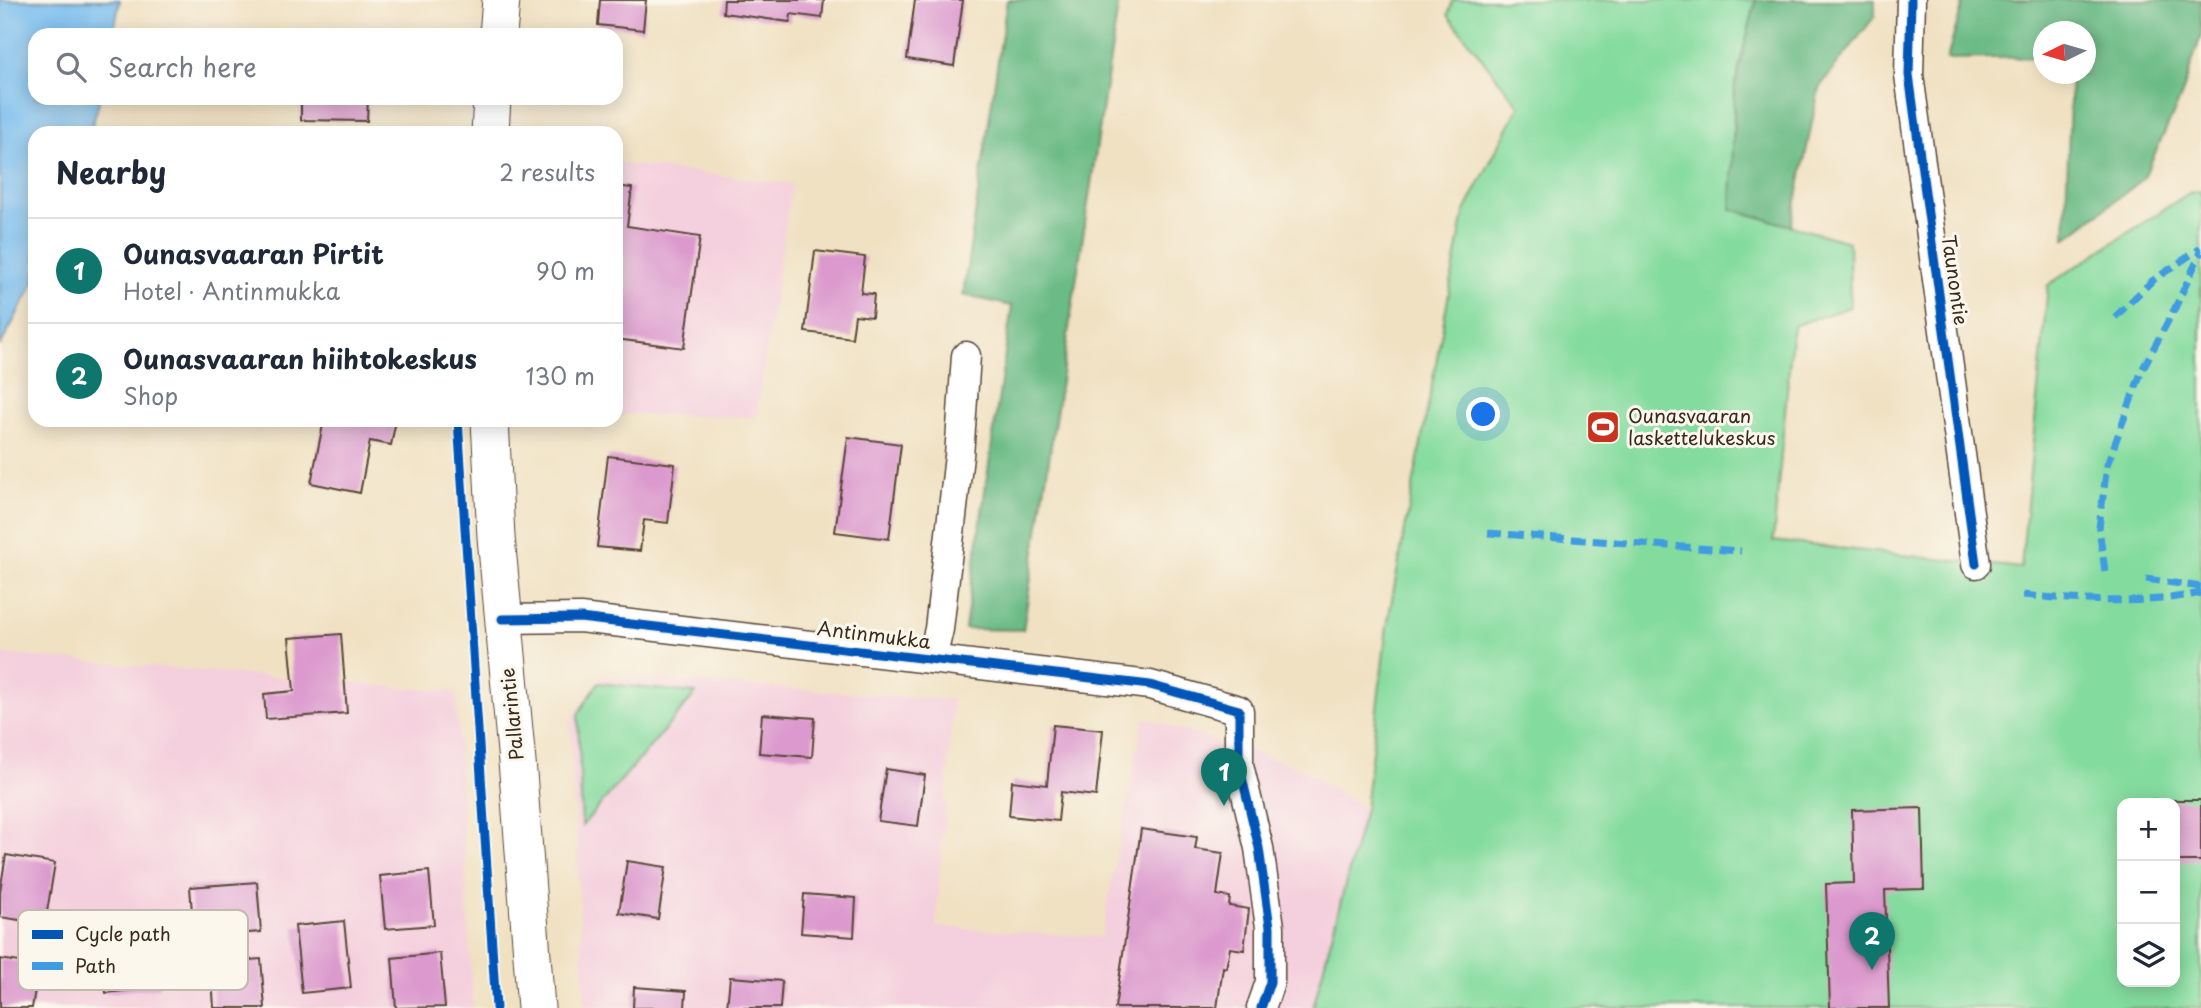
<!DOCTYPE html>
<meta charset="utf-8">
<style>
:root{--surface:#fff;--page:#f2f2f3;--text:#1f2937;--muted:#747a83;--line:#e0e1e3;--accent:#0f766e}
body{margin:0;font-family:"Playpen Sans",sans-serif;background:var(--page);color:var(--text)}
.controls{position:absolute;right:21px;bottom:21px;display:grid;overflow:hidden;border-radius:14px;box-shadow:0 4px 18px #0003}
.controls button{width:63px;height:63px;display:grid;place-items:center;padding:0;border:0;border-bottom:2px solid var(--line);background:var(--surface);color:var(--text);font:35px sans-serif}
.compass{position:absolute;left:2033px;top:21px;width:63px;height:63px;border-radius:50%;background:var(--surface);box-shadow:0 4px 18px #0003;rotate:265deg}
.you{position:absolute;left:1484px;top:415px;width:24px;height:24px;margin:-18px;border:5px solid #fff;border-radius:50%;background:#1a73e8;box-shadow:0 0 0 10px #1a73e833}
.badge{display:grid;place-items:center;width:46px;height:46px;border-radius:50%;background:var(--accent);color:#fff;font-size:23px;font-weight:700}
.pin{position:absolute;translate:-50% -58px;filter:drop-shadow(0 2px 4px #0008)}
.pin::after{content:'';position:absolute;top:37px;width:24px;height:21px;background:inherit;clip-path:polygon(0 0,100% 0,50% 100%)}
.list{margin:0;padding:0;list-style:none}
h2{display:flex;justify-content:space-between;align-items:center;height:91px;margin:0;padding:0 28px;font-size:30px}
h2 small{font-size:23px;font-weight:400;color:var(--muted)}
.list li{display:grid;grid-template-columns:46px 1fr auto;gap:21px;align-items:center;box-sizing:border-box;height:105px;padding:0 28px;border-top:2px solid var(--line)}
.list b{display:block;font-size:26px;white-space:nowrap}
.list p{margin:0;font-size:23px;white-space:nowrap;color:var(--muted)}
.list em{font-size:23px;font-style:normal;color:var(--muted)}
.icon{flex:none;width:38px;height:38px;fill:none;stroke:currentColor;stroke-width:2;stroke-linecap:round;stroke-linejoin:round}
.map{position:relative;flex:none;width:2201px;height:1008px;overflow:hidden}
.search{position:absolute;background:var(--surface);box-shadow:0 4px 18px #0003;left:28px;top:28px;width:595px;height:77px;display:flex;align-items:center;gap:18px;box-sizing:border-box;padding:0 24px;border-radius:21px;color:var(--muted);font-size:26px}
.panel{position:absolute;background:var(--surface);box-shadow:0 4px 18px #0003;left:28px;top:126px;width:595px;height:301px;border-radius:21px}
.map>svg:first-child{display:block}
.built{fill:#f4cfdd}
.green{fill:#84db9e;stroke:#60825e;stroke-width:2;fill-rule:evenodd}
.forest{fill:#6bbb85;stroke:#537252;stroke-width:2}
.water{fill:#77bcee;stroke:#597386;stroke-width:2}
.building{fill:#db99cd}
.lines{fill:none;stroke-linecap:round;stroke-linejoin:round}
.minor-casing{stroke:#564537;stroke-width:31}
.tertiary-casing{stroke:#564537;stroke-width:39}
.minor{stroke:#fff;stroke-width:28}
.tertiary{stroke:#fff;stroke-width:37}
.quiet{stroke:#3f9ce0;stroke-width:7;stroke-dasharray:14 7;stroke-linecap:butt}
.cycleway-casing{stroke:#fbf7ec;stroke-width:13}
.cycleway{stroke:#0057b8;stroke-width:9}
.labels{text-anchor:middle;stroke-width:6;stroke-linejoin:round;paint-order:stroke}
.street-label{font-size:19px;fill:#3b2a1e;stroke:#fbf7ec}
.poi-label{font-size:19px;fill:#3b2a1e;stroke:#fbf7ec;text-anchor:start}
.key{fill:#fbf7ec;stroke:#c1baae;stroke-width:2}
.key-label{font-size:19px;fill:#3b2a1e}
</style>
<div class="map">
<svg width="2201" height="1008" viewBox="0 0 2201 1008">
<rect width="100%" height="100%" fill="#fbf7ec"/>
<filter id="ink" filterUnits="userSpaceOnUse"><feTurbulence type="fractalNoise" baseFrequency=".0143" numOctaves="2"/><feDisplacementMap in="SourceGraphic" scale="14" xChannelSelector="R" yChannelSelector="G"/><feConvolveMatrix kernelMatrix="1 2 1 2 8 2 1 2 1" color-interpolation-filters="sRGB"/></filter>
<filter id="wash" filterUnits="userSpaceOnUse"><feTurbulence type="fractalNoise" baseFrequency=".00686" numOctaves="4" result="noise"/><feDisplacementMap in="SourceGraphic" scale="28" xChannelSelector="R" yChannelSelector="G"/><feGaussianBlur stdDeviation="1.57" result="paint"/><feColorMatrix in="noise" values="0 0 0 0 0 0 0 0 0 0 0 0 0 0 0 0 0 1.4 0 .05"/><feComposite in="paint" operator="in"/></filter>
<g filter="url(#wash)">
<rect width="100%" height="100%" fill="#f0e1c2"/>
<!-- built -->
<g class="built">
<polygon points="616,163 792,184 756,417 616,414"/>
<polygon points="0,654 456,692 473,1008 0,1008"/>
<polygon points="601,676 953,700 936,927 1101,937 1144,718 1301,768 1365,809 1313,1008 585,1008 570,721"/>
</g>
<!-- green -->
<g class="green">
<path d="M1453,0H1756L1735,84L1731,209L1849,242L1850,307L1793,326L1773,541L2021,568L2048,285L2189,193L2201,191V1008H1313L1365,809L1387,626L1464,213L1519,106L1448,15ZM2122,803H2175V982H2122Z"/>
<polygon points="598,683 696,693 582,826 578,714"/>
</g>
<!-- forest -->
<g class="forest">
<polygon points="1007,0 1119,0 1023,630 965,629 1012,306 963,295"/>
<polygon points="1756,0 1875,0 1875,16 1819,88 1791,226 1731,209 1735,84"/>
<polygon points="1964,0 2201,0 2201,35 2181,97 2143,179 2065,239 2071,74 2086,74 2086,32 2044,32 2043,57 1947,59"/>
</g>
<!-- water -->
<polygon class="water" points="0,0 120,0 113,35 35,35 35,98 100,98 90,133 35,133 35,281 0,346"/>
<g id="blocks">
<!-- building -->
<g class="building">
<polygon points="600,0 646,0 643,30 598,25"/>
<polygon points="724,0 824,0 822,18 791,14 790,22 723,13"/>
<polygon points="915,0 963,0 954,66 907,59"/>
<polygon points="301,98 368,98 367,121 301,120"/>
<polygon points="616,186 632,188 627,226 700,237 684,348 616,339"/>
<polygon points="815,251 865,257 861,293 874,294 872,317 855,315 852,338 805,332"/>
<polygon points="324,420 396,420 391,445 370,441 360,493 311,483"/>
<polygon points="848,437 901,444 889,539 835,532"/>
<polygon points="608,456 675,464 668,523 644,520 640,551 597,547"/>
<polygon points="341,634 347,713 266,719 264,694 294,691 289,638"/>
<polygon points="762,714 815,718 812,757 759,753"/>
<polygon points="1053,725 1103,730 1096,796 1061,792 1058,821 1009,816 1012,781 1047,785"/>
<polygon points="886,769 925,775 918,826 878,821"/>
<polygon points="2131,800 2201,800 2201,861 2175,861 2175,803 2131,803"/>
<polygon points="1922,808 1924,889 1885,890 1889,1008 1830,1008 1826,884 1854,883 1852,810"/>
<polygon points="1141,829 1197,837 1195,849 1223,853 1217,895 1230,897 1229,906 1249,909 1244,950 1230,948 1226,968 1223,967 1217,1008 1115,1008"/>
<polygon points="6,855 55,863 45,924 0,917 0,891"/>
<polygon points="627,861 666,867 658,919 619,913"/>
<polygon points="429,871 434,925 385,929 380,876"/>
<polygon points="257,882 261,932 194,937 190,887"/>
<polygon points="804,894 856,898 854,937 801,933"/>
<polygon points="344,921 351,988 302,993 295,926"/>
<polygon points="155,946 159,987 106,993 102,952"/>
<polygon points="440,953 445,1007 396,1008 392,958"/>
<polygon points="0,959 39,965 32,1008 0,1008"/>
<polygon points="261,959 265,1008 214,1008 211,963"/>
<polygon points="730,977 782,981 780,1008 727,1008"/>
<polygon points="634,987 686,991 685,1008 633,1008"/>
</g>
</g>
</g>
<g filter="url(#ink)">
<use href="#blocks" fill-opacity="0" stroke="#564537" stroke-width="2"/>
<g class="lines">
<!-- minor casing -->
<g class="minor-casing">
<g id="minor">
<polyline points="1911,0 1909,75 1976,564"/>
<polyline points="502,619 580,618 1150,685 1239,710 1239,765 1259,848 1270,927 1270,982 1261,1008"/>
<polyline points="932,659 939,629 959,456 966,356"/>
</g>
</g>
<!-- tertiary casing -->
<g class="tertiary-casing">
<g id="tertiary">
<polyline points="498,35 501,0"/>
<polyline points="490,133 492,98"/>
<polyline points="490,420 496,537 518,773 536,1008"/>
</g>
</g>
<!-- minor -->
<use href="#minor" class="minor"/>
<!-- tertiary -->
<use href="#tertiary" class="tertiary"/>
<!-- quiet -->
<g class="quiet">
<polyline points="2115,317 2152,281 2201,248"/>
<polyline points="1488,533 1741,551"/>
<polyline points="2105,571 2099,528 2107,465 2142,370 2175,308 2201,252"/>
<polyline points="2146,579 2201,587"/>
<path d="M2023,595C2083,601 2141,605 2201,593"/>
</g>
<!-- cycleway casing -->
<g class="cycleway-casing">
<g id="cycleway">
<polyline points="1911,0 1909,75 1976,564"/>
<polyline points="458,420 496,1008"/>
<polyline points="502,619 580,618 1150,685 1239,710 1239,765 1259,848 1270,927 1270,982 1261,1008"/>
</g>
</g>
<!-- cycleway -->
<use href="#cycleway" class="cycleway"/>
</g>
</g>
<!-- icons -->
<defs>
<g id="stadium-square" transform="scale(1.75)"><rect x="-9" y="-9" width="18" height="18" rx="4" fill="#c8321e" stroke="#fbf7ec"/><path d="M0-5a6.5 5 0 1 0 0 10a6.5 5 0 1 0 0-10ZM-3.5-1.8h7v3.6h-7Z" fill="#fff"/></g>
</defs>
<g fill-rule="evenodd">
<use href="#stadium-square" x="1603" y="427"/>
</g>
<g class="labels">
<!-- street labels -->
<g class="street-label">
<text transform="translate(1955 280) rotate(82)" y="7">Taunontie</text>
<text transform="translate(874 635) rotate(7)" y="7">Antinmukka</text>
<text transform="translate(512 714) rotate(-96)" y="7">Pallarintie</text>
</g>
<!-- poi labels -->
<g class="poi-label">
<text x="1628" y="423">Ounasvaaran<tspan x="1628" dy="22">laskettelukeskus</tspan></text>
</g>
</g>
<!-- legend -->
<rect x="18" y="910" width="230" height="80" rx="10" class="key"/>
<rect x="32" y="930" width="31" height="9" fill="#0057b8"/>
<rect x="32" y="962" width="31" height="8" fill="#3f9ce0"/>
<g class="key-label">
<text x="75" y="941">Cycle path</text>
<text x="75" y="973">Path</text>
</g>
</svg>
<div class="controls">
<button>+</button>
<button>−</button>
<button><svg class="icon" aria-label="layers" viewBox="0 0 24 24"><path d="M12 4l9 5-9 5-9-5zM3 14l9 5 9-5"/></svg></button>
</div>
<svg class="compass" viewBox="-18 -18 36 36"><path d="M0-13l5 13h-10z" fill="#e53935"/><path d="M0 13l5-13h-10z" fill="#747a83"/></svg>
<div class="you"></div>
<div class="pin badge" style="left:1224px;top:806px">1</div>
<div class="pin badge" style="left:1872px;top:970px">2</div>
<div class="search"><svg class="icon" aria-label="search" viewBox="0 0 24 24"><circle cx="10" cy="10" r="6"/><path d="M15 15l6 6"/></svg>Search here</div>
<section class="panel">
<h2>Nearby<small>2 results</small></h2>
<ul class="list">
<li><span class="badge">1</span><div><b>Ounasvaaran Pirtit</b><p>Hotel · Antinmukka</p></div><em>90 m</em></li>
<li><span class="badge">2</span><div><b>Ounasvaaran hiihtokeskus</b><p>Shop</p></div><em>130 m</em></li>
</ul>
</section>
</div>
